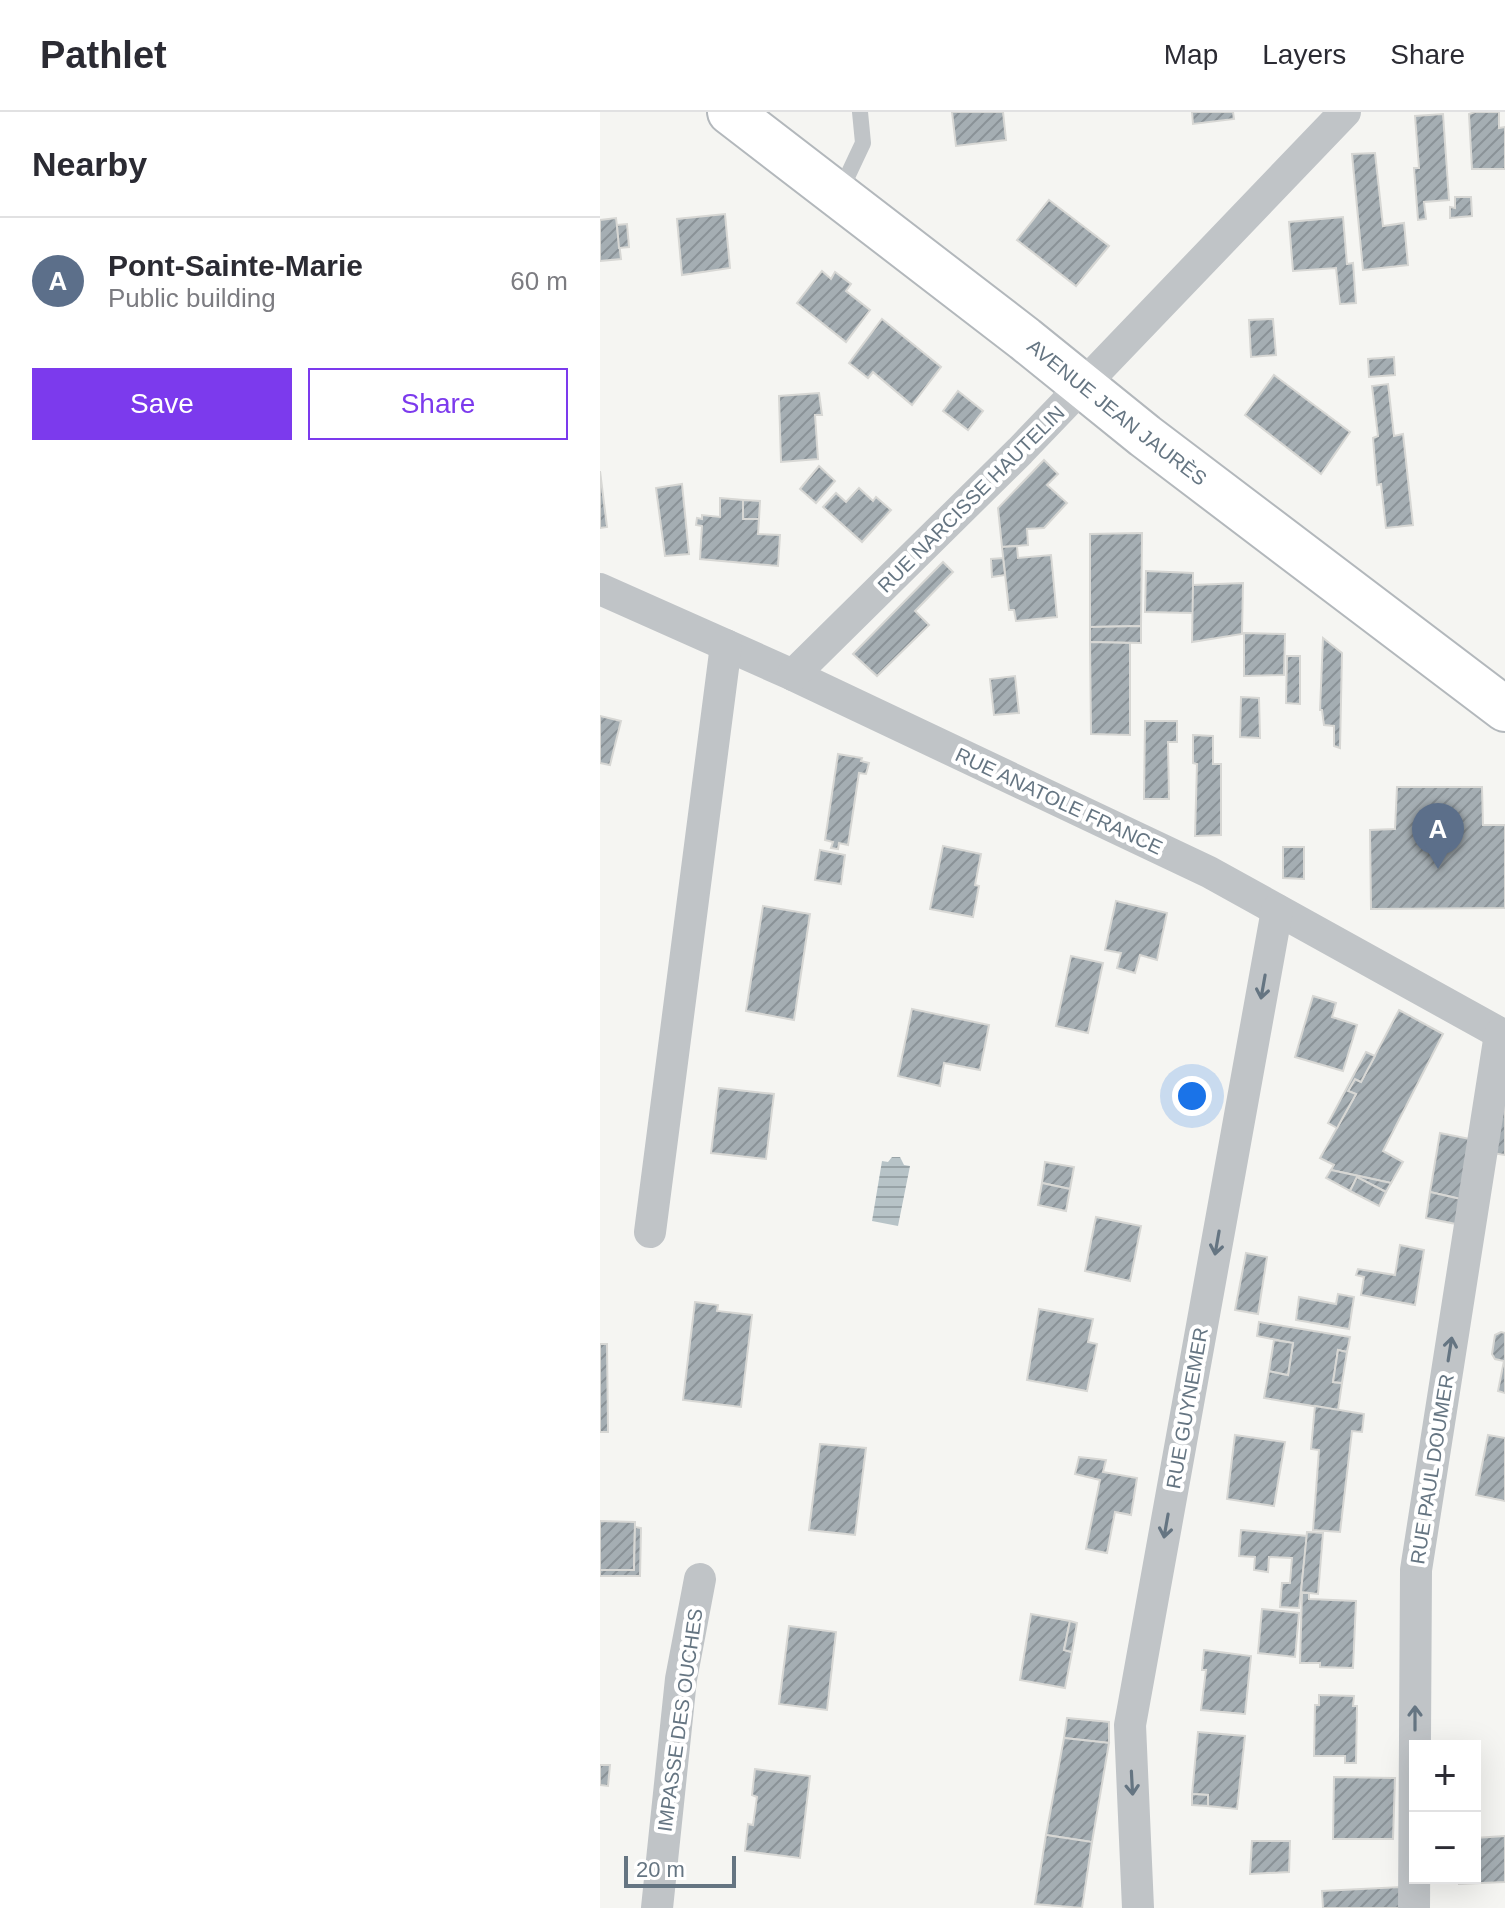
<!DOCTYPE html>
<meta charset="utf-8">
<style>
:root{--surface:#fff;--page:#f7f7f7;--text:#2b2b33;--muted:#7c7c81;--line:#e1e1e2;--accent:#7c3aed}
body{margin:0;font-family:Helvetica,sans-serif;background:var(--page);color:var(--text)}
.controls{position:absolute;right:24px;bottom:24px;display:grid;overflow:hidden;border-radius:0px;box-shadow:0 8px 32px #0002}
.controls button{width:72px;height:72px;display:grid;place-items:center;padding:0;border:0;border-bottom:2px solid var(--line);background:var(--surface);color:var(--text);font:40px sans-serif}
.scale{position:absolute;left:24px;bottom:20px;width:112px;box-sizing:border-box;padding-left:8px;border:4px solid #657582;border-top:0;font-size:22px;line-height:28px;white-space:nowrap;color:#657582;-webkit-text-stroke:6px #fff;paint-order:stroke}
.you{position:absolute;left:592px;top:984px;width:28px;height:28px;margin:-20px;border:6px solid #fff;border-radius:50%;background:#1a73e8;box-shadow:0 0 0 12px #1a73e833}
.badge{display:grid;place-items:center;width:52px;height:52px;border-radius:50%;background:var(--accent);color:#fff;font-size:26px;font-weight:700}
.pin{position:absolute;translate:-50% -66px;filter:drop-shadow(0 2px 4px #0008)}
.pin::after{content:'';position:absolute;top:42px;width:28px;height:24px;background:inherit;clip-path:polygon(0 0,100% 0,50% 100%)}
.list{margin:0;padding:0;list-style:none}
h2{display:flex;justify-content:space-between;align-items:center;height:104px;margin:0;padding:0 32px;font-size:34px}
h2 small{font-size:26px;font-weight:400;color:var(--muted)}
.list li{display:grid;grid-template-columns:52px 1fr auto;gap:24px;align-items:center;box-sizing:border-box;height:128px;padding:0 32px;border-top:2px solid var(--line)}
.list b{display:block;font-size:30px;white-space:nowrap}
.list p{margin:0;font-size:26px;white-space:nowrap;color:var(--muted)}
.list em{font-size:26px;font-style:normal;color:var(--muted)}
.actions{display:flex;gap:16px;padding:24px 32px}
.actions a{flex:1;padding:18px 0;border:2px solid var(--accent);border-radius:0px;text-align:center;font-size:28px;color:var(--accent)}
.actions .main{background:var(--accent);color:#fff}
.map{position:relative;flex:none;width:905px;height:1796px;overflow:hidden}
header{display:flex;align-items:center;gap:48px;box-sizing:border-box;height:112px;padding:0 40px;background:var(--surface);border-bottom:2px solid var(--line)}
header strong{font-size:38px}
nav{display:flex;gap:44px;margin-inline-start:auto;font-size:28px}
main{display:flex}
aside{flex:1;background:var(--surface)}
.map>svg:first-child{display:block}
.water{fill:url(#water-rules)}
.building{fill:url(#building-hatch);stroke:#d7d7d4;stroke-width:2}
.lines{fill:none;stroke-linecap:round;stroke-linejoin:round}
.secondary-casing{stroke:#b3b8bc;stroke-width:48}
.lane{stroke:#c0c4c7;stroke-width:16}
.street{stroke:#c0c4c7;stroke-width:32}
.secondary{stroke:#fff;stroke-width:44}
.oneway{stroke:#657582}
.labels{text-anchor:middle;stroke-width:8;stroke-linejoin:round;paint-order:stroke}
.street-label{font-size:20px;fill:#657582;stroke:#fff}
</style>
<header>
<strong>Pathlet</strong>
<nav><a>Map</a><a>Layers</a><a>Share</a></nav>
</header>
<main>
<aside>
<h2>Nearby<small></small></h2>
<ul class="list">
<li><span class="badge" style="background:#5c6f8a">A</span><div><b>Pont-Sainte-Marie</b><p>Public building</p></div><em>60 m</em></li>
</ul>
<div class="actions"><a class="main">Save</a><a>Share</a></div>
</aside>
<div class="map">
<svg width="905" height="1796" viewBox="0 0 905 1796">
<defs>
<pattern id="water-rules" width="6" height="5" patternUnits="userSpaceOnUse" patternTransform="scale(2)"><rect width="6" height="5" fill="#b7c3c7"/><path d="M0 2.5h6" fill="none" stroke="#98a3a7"/></pattern>
<pattern id="building-hatch" width="6" height="6" patternUnits="userSpaceOnUse" patternTransform="scale(2)"><rect width="6" height="6" fill="#a5aeb3"/><path d="M-1 1l2-2M0 6l6-6M5 7l2-2" fill="none" stroke="#8a9297"/></pattern>
</defs>
<rect width="100%" height="100%" fill="#f5f5f2"/>
<!-- water -->
<polygon class="water" points="292,1045 300,1045 304,1053 310,1054 298,1114 272,1109 282,1049 288,1050"/>
<!-- building -->
<g class="building">
<polygon points="352,0 403,0 406,28 356,34"/>
<polygon points="592,0 633,0 634,7 593,12"/>
<polygon points="875,0 899,0 899,16 905,15 905,57 872,57 869,2"/>
<polygon points="843,2 849,88 824,90 826,107 818,108 814,56 819,56 815,4"/>
<polygon points="775,41 783,114 804,111 808,153 763,158 752,42"/>
<polygon points="855,85 871,85 872,104 850,106 850,95 855,96"/>
<polygon points="449,88 509,134 476,174 417,128"/>
<polygon points="125,102 130,156 82,163 77,107"/>
<polygon points="743,105 747,152 753,151 756,191 740,192 736,156 693,159 689,110"/>
<polygon points="16,106 21,147 0,149 0,108"/>
<polygon points="27,112 29,135 19,136 17,113"/>
<polygon points="222,159 231,167 235,160 251,172 246,179 270,198 246,230 197,191"/>
<polygon points="282,207 341,255 312,293 273,260 268,266 249,251"/>
<polygon points="673,207 676,243 651,245 649,208"/>
<polygon points="794,245 795,263 769,265 768,247"/>
<polygon points="674,263 750,320 721,362 645,303"/>
<polygon points="788,272 794,324 803,322 813,413 786,416 781,372 777,373 773,326 778,324 772,274"/>
<polygon points="358,279 383,299 368,318 343,299"/>
<polygon points="219,281 222,303 215,303 218,347 181,350 179,284"/>
<polygon points="444,348 458,362 447,373 467,391 444,416 427,417 428,433 402,435 398,396"/>
<polygon points="219,354 235,369 216,391 200,377"/>
<polygon points="0,359 7,415 0,416"/>
<polygon points="82,372 89,442 65,444 56,376"/>
<polygon points="259,376 273,389 276,385 291,398 262,430 223,395 236,381 246,390"/>
<polygon points="120,386 143,388 143,407 159,407 158,422 180,423 178,454 100,447 102,414 96,413 97,406 102,407 102,403 120,405"/>
<polygon points="143,388 160,389 159,407 143,407"/>
<polygon points="542,421 541,514 490,515 490,422"/>
<polygon points="417,434 418,446 451,443 457,505 416,509 414,498 409,498 402,435"/>
<polygon points="403,446 405,463 392,465 391,447"/>
<polygon points="343,450 353,460 315,499 329,513 277,564 253,542"/>
<polygon points="546,459 593,461 593,501 545,500"/>
<polygon points="643,471 642,522 592,530 593,473"/>
<polygon points="541,514 541,531 490,530 490,515"/>
<polygon points="644,521 685,522 684,563 644,564"/>
<polygon points="723,526 742,541 740,636 734,634 734,614 724,613 722,598 720,598"/>
<polygon points="490,530 530,531 530,623 491,622"/>
<polygon points="687,544 700,544 700,592 686,591"/>
<polygon points="415,564 419,601 394,603 390,567"/>
<polygon points="641,585 659,586 660,626 640,625"/>
<polygon points="0,604 21,609 10,653 0,651"/>
<polygon points="545,609 577,609 577,630 568,630 569,687 544,687"/>
<polygon points="593,623 613,624 613,652 621,652 621,723 595,724 597,652 593,651"/>
<polygon points="238,642 262,646 261,649 269,651 266,662 259,661 248,733 239,731 238,737 231,736 233,730 225,728"/>
<polygon points="797,675 882,675 883,713 905,713 905,796 771,797 770,718 795,717"/>
<polygon points="343,734 381,742 375,773 379,774 373,805 330,797"/>
<polygon points="683,735 704,735 704,767 683,766"/>
<polygon points="220,738 245,743 241,772 215,768"/>
<polygon points="516,789 567,801 557,848 540,843 535,861 517,856 521,841 505,838"/>
<polygon points="163,794 210,802 194,908 146,899"/>
<polygon points="471,844 503,851 488,921 456,914"/>
<polygon points="713,884 736,891 732,905 757,913 743,959 695,945"/>
<polygon points="312,897 389,913 380,958 344,951 340,974 298,964"/>
<polygon points="799,898 843,922 783,1039 803,1050 791,1071 731,1058 734,1053 720,1046 756,982 748,979 755,967 761,970"/>
<polygon points="766,940 775,944 761,970 755,967 748,979 756,982 737,1016 728,1011"/>
<polygon points="119,976 174,982 166,1047 111,1041"/>
<polygon points="905,984 905,1043 892,1041"/>
<polygon points="840,1021 875,1028 865,1088 830,1080"/>
<polygon points="445,1050 474,1055 470,1077 442,1071"/>
<polygon points="731,1058 791,1071 786,1080 757,1065 750,1079 726,1066"/>
<polygon points="757,1065 786,1080 779,1094 750,1079"/>
<polygon points="442,1071 470,1077 466,1099 438,1093"/>
<polygon points="830,1080 865,1088 861,1113 826,1106"/>
<polygon points="496,1105 541,1114 530,1169 485,1159"/>
<polygon points="800,1133 824,1138 815,1193 761,1183 764,1165 756,1163 758,1157 795,1163"/>
<polygon points="646,1141 667,1145 658,1202 635,1198"/>
<polygon points="738,1182 754,1185 749,1217 696,1208 699,1185 736,1192"/>
<polygon points="95,1190 118,1193 117,1199 152,1203 141,1295 83,1288"/>
<polygon points="439,1197 493,1207 488,1230 497,1232 487,1279 427,1268"/>
<polygon points="659,1210 750,1225 747,1240 738,1238 733,1270 742,1271 738,1298 664,1286 669,1259 688,1263 693,1231 657,1224"/>
<polygon points="901,1220 905,1221 905,1281 898,1279 904,1249 895,1247 892,1242 895,1223"/>
<polygon points="674,1228 693,1231 688,1263 669,1259"/>
<polygon points="0,1232 7,1232 8,1320 0,1320"/>
<polygon points="738,1238 747,1240 742,1271 733,1270"/>
<polygon points="715,1294 764,1302 762,1320 752,1319 740,1420 713,1418 719,1338 711,1337"/>
<polygon points="635,1323 685,1330 674,1394 627,1387"/>
<polygon points="888,1323 905,1326 905,1389 876,1383"/>
<polygon points="220,1332 266,1336 255,1423 209,1418"/>
<polygon points="479,1345 506,1348 503,1360 537,1366 531,1403 515,1400 507,1441 486,1437 500,1368 475,1362"/>
<polygon points="0,1409 35,1410 34,1458 0,1458"/>
<polygon points="35,1415 41,1416 40,1464 0,1464 0,1458 34,1458"/>
<polygon points="641,1418 707,1424 699,1496 680,1495 682,1471 690,1471 692,1446 669,1445 668,1460 654,1458 655,1445 639,1444"/>
<polygon points="707,1420 723,1421 718,1482 701,1480"/>
<polygon points="702,1481 709,1481 709,1487 756,1489 753,1556 720,1555 720,1551 700,1551"/>
<polygon points="662,1497 699,1501 695,1545 658,1541"/>
<polygon points="431,1502 470,1509 464,1538 472,1540 465,1576 420,1568"/>
<polygon points="470,1509 477,1511 472,1540 464,1538"/>
<polygon points="189,1514 236,1520 227,1598 179,1592"/>
<polygon points="604,1538 651,1544 645,1602 601,1598 606,1558 602,1558"/>
<polygon points="719,1583 754,1584 753,1594 757,1594 756,1651 745,1651 745,1644 714,1644 715,1593 719,1593"/>
<polygon points="467,1606 509,1610 509,1631 464,1626"/>
<polygon points="598,1620 645,1624 637,1697 608,1694 608,1683 592,1682"/>
<polygon points="464,1626 509,1631 492,1730 446,1723"/>
<polygon points="0,1653 10,1653 8,1674 0,1673"/>
<polygon points="155,1657 210,1664 200,1746 145,1739 148,1712 153,1713 157,1685 152,1683"/>
<polygon points="734,1665 795,1666 793,1727 733,1727"/>
<polygon points="592,1682 608,1683 608,1694 592,1693"/>
<polygon points="446,1723 492,1730 482,1796 435,1792"/>
<polygon points="905,1724 905,1770 859,1772 859,1766 875,1766 875,1726"/>
<polygon points="652,1729 690,1729 689,1760 650,1762"/>
<polygon points="801,1775 800,1796 723,1796 722,1779"/>
</g>
<g class="lines">
<!-- secondary casing -->
<g class="secondary-casing">
<g id="secondary">
<path id="s1" d="M130,0L425,227L545,324L905,597"/>
</g>
</g>
<!-- lane -->
<polyline class="lane" points="239,82 263,31 260,0"/>
<!-- street -->
<g class="street">
<polyline points="0,477 193,563 609,760 905,924"/>
<polyline points="193,563 420,339 745,0"/>
<polyline points="50,1120 126,533"/>
<polyline points="57,1796 81,1567 100,1467"/>
<polyline points="538,1796 530,1613 677,798"/>
<polyline points="814,1796 816,1458 900,922"/>
</g>
<!-- secondary -->
<use href="#secondary" class="secondary"/>
</g>
<!-- one-way arrows -->
<defs><path id="oneway-shaft" d="M-6 0H5M1.5-3L5.5 0L1.5 3" fill="none" stroke-width="1.6" stroke-linecap="round" stroke-linejoin="round" transform="scale(2)"/></defs>
<g class="oneway">
<use href="#oneway-shaft" transform="translate(663 875) rotate(100)"/>
<use href="#oneway-shaft" transform="translate(617 1131) rotate(100)"/>
<use href="#oneway-shaft" transform="translate(850 1237) rotate(-81)"/>
<use href="#oneway-shaft" transform="translate(566 1414) rotate(100)"/>
<use href="#oneway-shaft" transform="translate(815 1606) rotate(-90)"/>
<use href="#oneway-shaft" transform="translate(532 1671) rotate(87)"/>
</g>
<g class="labels">
<!-- street labels -->
<g class="street-label">
<text dy="7" stroke="none"><textPath href="#s1" startOffset="490">AVENUE JEAN JAURÈS</textPath></text>
<text transform="translate(371 387) rotate(-45)" y="7">RUE NARCISSE HAUTELIN</text>
<text transform="translate(459 689) rotate(25)" y="7">RUE ANATOLE FRANCE</text>
<text transform="translate(587 1296) rotate(-80)" y="7">RUE GUYNEMER</text>
<text transform="translate(832 1357) rotate(-81)" y="7">RUE PAUL DOUMER</text>
<text transform="translate(80 1608) rotate(-82)" y="7">IMPASSE DES OUCHES</text>
</g>
</g>
</svg>
<div class="controls">
<button>+</button>
<button>−</button>
</div>
<div class="scale">20 m</div>
<div class="you"></div>
<div class="pin badge" style="left:838px;top:757px;background:#5c6f8a">A</div>
</div>
</main>
